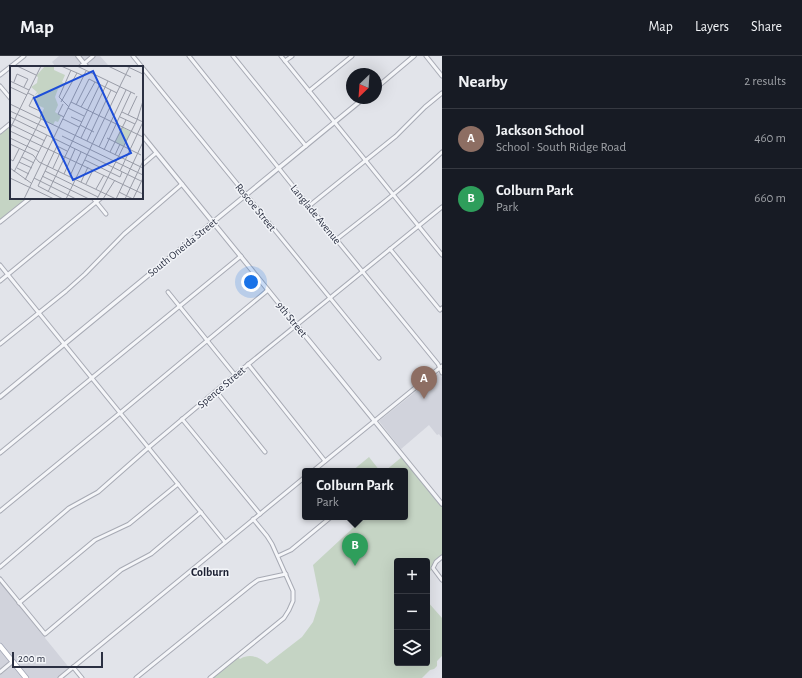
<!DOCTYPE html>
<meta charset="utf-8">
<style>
:root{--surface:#171b24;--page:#20242c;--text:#f1f3f6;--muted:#9ea1a6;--line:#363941;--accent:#2563eb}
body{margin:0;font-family:"Alegreya Sans",sans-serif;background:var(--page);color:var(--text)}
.controls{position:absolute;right:12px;bottom:12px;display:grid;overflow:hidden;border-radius:4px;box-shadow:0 4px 16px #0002}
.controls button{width:36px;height:36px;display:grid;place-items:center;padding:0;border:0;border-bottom:1px solid var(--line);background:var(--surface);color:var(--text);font:20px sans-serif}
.compass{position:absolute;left:346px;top:12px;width:36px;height:36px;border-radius:50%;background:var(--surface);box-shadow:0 4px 16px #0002;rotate:205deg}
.scale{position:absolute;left:12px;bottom:10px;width:91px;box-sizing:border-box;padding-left:4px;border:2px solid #2b3042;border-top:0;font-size:11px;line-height:14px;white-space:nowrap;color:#2b3042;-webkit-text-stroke:3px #f2f4f8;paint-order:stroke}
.you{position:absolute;left:251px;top:226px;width:14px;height:14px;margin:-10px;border:3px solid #fff;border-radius:50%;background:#1a73e8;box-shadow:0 0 0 6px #1a73e833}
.badge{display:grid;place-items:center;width:26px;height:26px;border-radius:50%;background:var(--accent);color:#fff;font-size:13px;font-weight:700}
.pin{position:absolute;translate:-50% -33px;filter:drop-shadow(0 1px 2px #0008)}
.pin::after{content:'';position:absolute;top:21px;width:14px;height:12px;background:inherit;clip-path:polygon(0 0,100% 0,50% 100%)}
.popup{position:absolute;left:302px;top:412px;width:106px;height:52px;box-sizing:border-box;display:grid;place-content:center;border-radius:4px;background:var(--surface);filter:drop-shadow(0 1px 3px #0005);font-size:13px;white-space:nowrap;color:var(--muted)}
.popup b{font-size:15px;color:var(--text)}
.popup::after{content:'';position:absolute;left:50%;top:100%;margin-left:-8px;border:8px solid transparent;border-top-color:var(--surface)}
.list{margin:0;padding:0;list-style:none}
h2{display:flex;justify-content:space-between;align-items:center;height:52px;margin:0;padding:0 16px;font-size:17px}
h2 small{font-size:13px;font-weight:400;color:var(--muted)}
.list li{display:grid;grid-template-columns:26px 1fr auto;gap:12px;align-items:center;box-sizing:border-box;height:60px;padding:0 16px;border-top:1px solid var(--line)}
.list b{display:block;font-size:15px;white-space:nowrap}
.list p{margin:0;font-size:13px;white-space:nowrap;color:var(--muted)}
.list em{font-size:13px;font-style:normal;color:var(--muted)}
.icon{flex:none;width:22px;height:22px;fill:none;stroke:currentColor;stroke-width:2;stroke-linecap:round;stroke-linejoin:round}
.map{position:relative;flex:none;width:442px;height:622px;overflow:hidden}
header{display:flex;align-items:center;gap:24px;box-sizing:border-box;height:56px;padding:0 20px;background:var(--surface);border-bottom:1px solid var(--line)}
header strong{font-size:19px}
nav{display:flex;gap:22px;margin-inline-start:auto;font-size:14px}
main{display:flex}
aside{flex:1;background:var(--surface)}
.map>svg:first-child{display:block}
.built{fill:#d1d3dc}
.green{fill:#c5d4c4}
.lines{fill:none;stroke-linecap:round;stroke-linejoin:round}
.minor-casing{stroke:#a7aab4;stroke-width:5}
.tertiary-casing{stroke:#a7aab4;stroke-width:5.5}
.primary-casing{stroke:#a2a7b6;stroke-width:6}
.minor{stroke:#f5f6f9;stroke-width:3}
.tertiary{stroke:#f5f6f9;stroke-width:3.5}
.primary{stroke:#fff;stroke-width:4.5}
.labels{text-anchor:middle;stroke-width:3;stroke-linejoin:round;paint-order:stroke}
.street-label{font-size:11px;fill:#2b3042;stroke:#f2f4f8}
.neighbourhood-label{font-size:12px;font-weight:bold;fill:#1d2133;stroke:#f2f4f8}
.inset-road{fill:none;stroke:#999ca7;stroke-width:1}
.view{fill:#1d4ed8;fill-opacity:0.15;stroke:#1d4ed8;stroke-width:2}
.inset-edge{fill:none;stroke:#2b3042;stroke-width:2}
</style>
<header>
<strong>Map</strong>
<nav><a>Map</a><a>Layers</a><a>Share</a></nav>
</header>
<main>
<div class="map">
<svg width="442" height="622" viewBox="0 0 442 622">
<rect width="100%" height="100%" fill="#e2e4ea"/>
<!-- built -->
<g class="built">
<polygon points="59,0 100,0 108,9 106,11 56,11 52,6"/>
<polygon points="439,317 442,321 442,382 439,378 437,379 429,369 401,393 379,365"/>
<polygon points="0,523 45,578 45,582 71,614 60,622 0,622"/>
</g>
<!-- green -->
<g class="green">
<polygon points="11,67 11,142 30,142 0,166 0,76"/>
<path d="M403,400L442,448V501L427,519V505H397V607H427V545L442,562V600L437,605V610L434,613L430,614L422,622H213L212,621L237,600L240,603C250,597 259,601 267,608L302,581L313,566L320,544L313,509L354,471L346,461H405V415H385Z"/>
<polygon points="369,401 380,415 352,415"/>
</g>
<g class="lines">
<!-- minor casing -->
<g class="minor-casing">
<g id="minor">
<polyline points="133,0 379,302"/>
<polyline points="189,0 309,150 438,308 442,317"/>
<polyline points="233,0 306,90"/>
<polyline points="281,0 442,199"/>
<polyline points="426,0 442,20"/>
<polyline points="285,5 292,0"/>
<polyline points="80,11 93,0"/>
<polyline points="0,19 24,0"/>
<polyline points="0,30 11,43"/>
<polyline points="309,35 352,0"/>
<polyline points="0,76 11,67"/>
<polyline points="142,109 156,97"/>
<polyline points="93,142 106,158"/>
<polyline points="309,150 396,80 425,51 442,37"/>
<polyline points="0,166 30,142"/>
<path d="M337,183C373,155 409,127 442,96"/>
<polyline points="390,193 440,254 442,252"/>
<polyline points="0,209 225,486"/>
<polyline points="0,225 101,142"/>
<polyline points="168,236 235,319"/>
<polyline points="0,288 66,235 85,218 124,178 182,128"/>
<polyline points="248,308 325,405"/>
<polyline points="216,335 265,396"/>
<polyline points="182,363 260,458"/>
<polyline points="0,397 241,200"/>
<polyline points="313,415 442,310"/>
<polyline points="0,455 120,357 268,234"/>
<polyline points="278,500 291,494 331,461"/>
<polyline points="442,501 436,506 433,512 442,524"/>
<polyline points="0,511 69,452 98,436 148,392 235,319 442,151"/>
<polyline points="0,523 45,578 121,514 151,498 201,456"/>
<polyline points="19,547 95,484 129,468 178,428"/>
<polyline points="73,611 82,622"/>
<polyline points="0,616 12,606"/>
<polyline points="60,622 305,421"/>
<polyline points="136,622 251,529 258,524 286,518"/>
<polyline points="210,622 284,562 289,554 293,545 293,535 272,488 267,480 253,463"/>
</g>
</g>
<!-- tertiary casing -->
<g class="tertiary-casing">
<g id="tertiary">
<polyline points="78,0 87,11"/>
<polyline points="376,32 414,0"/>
<polyline points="142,79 442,448"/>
<polyline points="0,341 364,42"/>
</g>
</g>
<!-- primary casing -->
<g class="primary-casing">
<polyline id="primary" points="0,590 26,622"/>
</g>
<!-- minor -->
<use href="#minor" class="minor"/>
<!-- tertiary -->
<use href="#tertiary" class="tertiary"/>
<!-- primary -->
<use href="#primary" class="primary"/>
</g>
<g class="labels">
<!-- street labels -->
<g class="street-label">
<text transform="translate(256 151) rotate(51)" y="4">Roscoe Street</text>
<text transform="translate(316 158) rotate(51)" y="4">Langlade Avenue</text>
<text transform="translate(182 191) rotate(-39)" y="4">South Oneida Street</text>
<text transform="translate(292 263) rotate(51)" y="4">9th Street</text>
<text transform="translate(221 331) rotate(-40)" y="4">Spence Street</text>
</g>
<!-- neighbourhood labels -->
<g class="neighbourhood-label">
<text x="210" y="520">Colburn</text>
</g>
</g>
<!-- overview -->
<g transform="translate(10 10)">
<rect width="133" height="133" fill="#e2e4ea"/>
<path d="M35,0H44V4L55,9L52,16L55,18L48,23L45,31L48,39L45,46L51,50L48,56L45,55L43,59L30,52L34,42L25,38L28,27L24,30L27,26L21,21L27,17L28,11L26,10ZM112,61L121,66L114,81L105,76Z" fill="#c5d4c4"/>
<path class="inset-road" d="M7,0L26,9M51,0L74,10M67,0L125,28M98,0L121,11M116,0L133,8M0,15L19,24M4,16L7,8L18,13L14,21M111,18L120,0M0,21L17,29M18,27L24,30L19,40L32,46L30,52M51,36L67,7M61,36L133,71M0,38L133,102M53,38L48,48L54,51M66,39L79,13L107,27M59,41L49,31L61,4M71,41L85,16M58,42L74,50M0,45L36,62M112,46L133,56M118,49L127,30M0,51L133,116M61,51L72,56M110,51L125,58M53,53L69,61M0,58L35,75M70,59L84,66M0,63L31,0M0,65L133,128M52,70L133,109M0,72L29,86M71,72L98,15M97,72L131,89M77,75L101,24M0,78L23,89L29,96L106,133M89,81L116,24M94,84L121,26M100,86L116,54M105,89L110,78M12,91L24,97M0,93L3,95L9,83M75,94L110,111L112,106M9,96L22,102M0,102L21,117M7,102L19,108M43,102L50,87M35,105L88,131M110,105L133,56M4,106L31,53M54,108L65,83M32,110L79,133M60,110L71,86M0,112L44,133M24,112L66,133M15,114L37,69M71,116L78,101M76,118L83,104M86,123L94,109M38,126L90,18M109,126L123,133M14,133L76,5M53,133L28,120L47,80L57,85M56,133L111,18M87,133L127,54L133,35M93,133L105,114M106,133L133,76M115,133L133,95M123,133L133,112"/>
<path class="view" d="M83,5L121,87L63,114L24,32Z"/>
<rect width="133" height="133" class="inset-edge"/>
</g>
</svg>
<div class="controls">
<button>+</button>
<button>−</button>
<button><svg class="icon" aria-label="layers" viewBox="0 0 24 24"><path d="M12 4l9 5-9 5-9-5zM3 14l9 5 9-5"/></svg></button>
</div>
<svg class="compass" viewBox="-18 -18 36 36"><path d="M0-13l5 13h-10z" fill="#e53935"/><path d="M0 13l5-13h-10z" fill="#9ea1a6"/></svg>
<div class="scale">200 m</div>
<div class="you"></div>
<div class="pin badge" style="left:424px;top:343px;background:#8d6e63">A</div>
<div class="pin badge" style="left:355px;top:510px;background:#2e9e5b">B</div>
<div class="popup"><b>Colburn Park</b>Park</div>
</div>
<aside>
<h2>Nearby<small>2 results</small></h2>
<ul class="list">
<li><span class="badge" style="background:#8d6e63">A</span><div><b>Jackson School</b><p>School · South Ridge Road</p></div><em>460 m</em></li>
<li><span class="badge" style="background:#2e9e5b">B</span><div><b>Colburn Park</b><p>Park</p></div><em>660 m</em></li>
</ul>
</aside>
</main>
